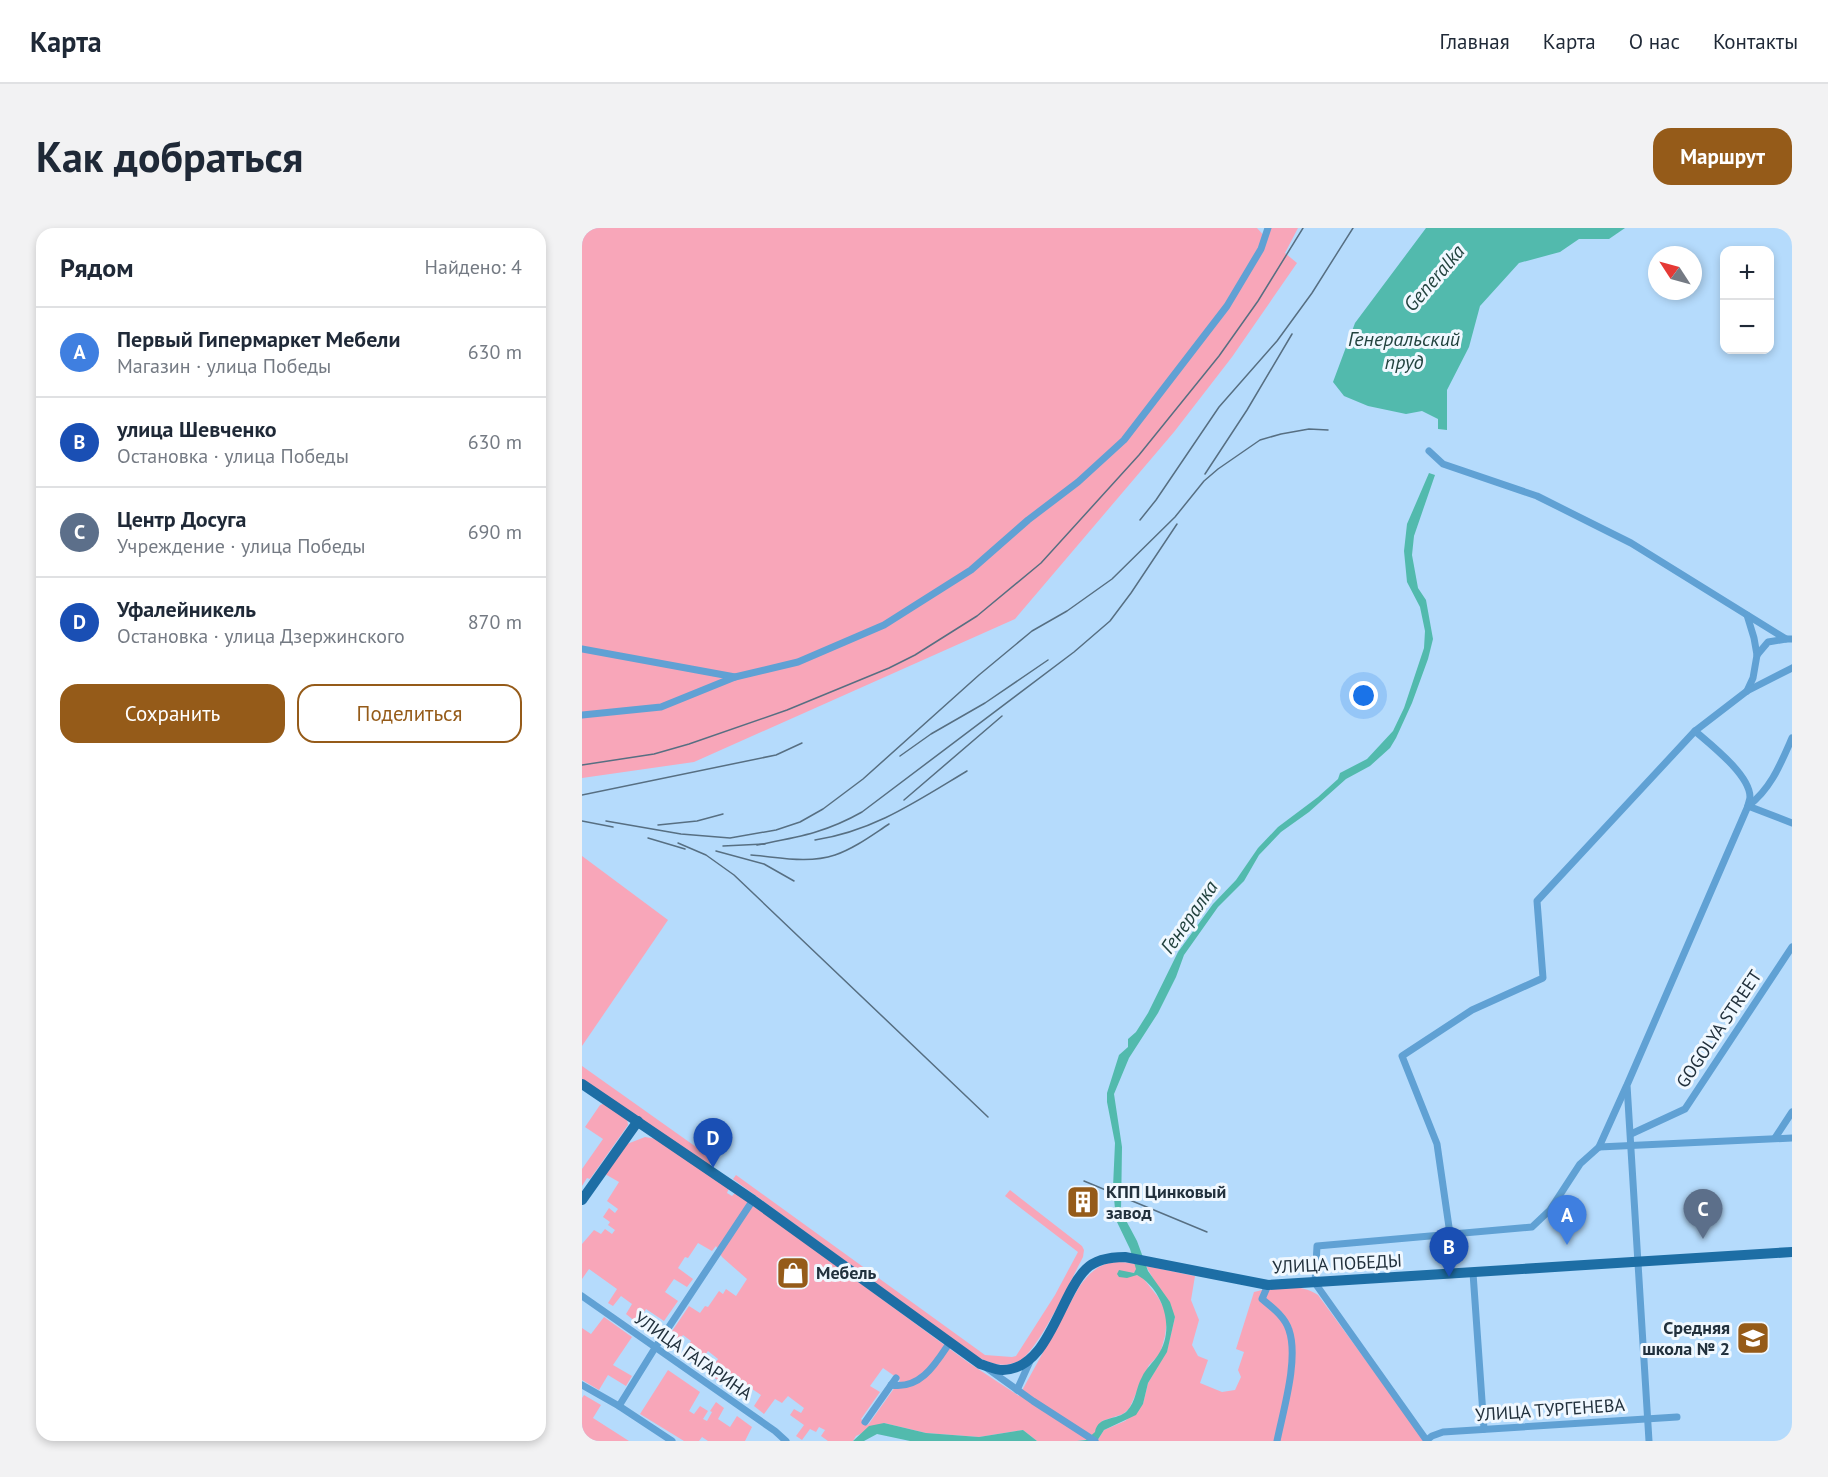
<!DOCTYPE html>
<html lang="ru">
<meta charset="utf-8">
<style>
:root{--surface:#fff;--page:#f2f2f3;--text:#1f2937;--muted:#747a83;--line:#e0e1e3;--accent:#955b19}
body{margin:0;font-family:"PT Sans",sans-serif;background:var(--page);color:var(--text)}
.controls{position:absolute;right:18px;top:18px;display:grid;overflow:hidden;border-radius:12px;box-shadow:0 3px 9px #0003}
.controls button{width:54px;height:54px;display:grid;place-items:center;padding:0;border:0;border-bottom:2px solid var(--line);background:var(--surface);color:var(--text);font:30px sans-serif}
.compass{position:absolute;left:1066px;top:18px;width:54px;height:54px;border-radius:50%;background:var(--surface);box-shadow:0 3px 9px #0003;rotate:306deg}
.you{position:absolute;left:782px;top:468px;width:21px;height:21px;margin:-15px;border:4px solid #fff;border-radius:50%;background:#1a73e8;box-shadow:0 0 0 9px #1a73e833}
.badge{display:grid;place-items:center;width:39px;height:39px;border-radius:50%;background:var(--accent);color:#fff;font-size:20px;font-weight:700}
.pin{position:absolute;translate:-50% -50px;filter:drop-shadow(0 2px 3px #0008)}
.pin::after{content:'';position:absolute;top:32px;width:21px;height:18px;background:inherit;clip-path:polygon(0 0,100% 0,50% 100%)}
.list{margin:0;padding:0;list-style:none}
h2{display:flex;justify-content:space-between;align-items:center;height:78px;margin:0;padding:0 24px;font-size:26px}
h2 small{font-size:20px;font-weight:400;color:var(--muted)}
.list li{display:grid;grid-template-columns:39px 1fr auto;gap:18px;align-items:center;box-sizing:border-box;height:90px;padding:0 24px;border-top:2px solid var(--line)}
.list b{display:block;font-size:22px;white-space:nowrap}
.list p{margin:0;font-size:20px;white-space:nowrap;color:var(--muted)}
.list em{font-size:20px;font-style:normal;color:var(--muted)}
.actions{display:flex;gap:12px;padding:18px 24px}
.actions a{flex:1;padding:14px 0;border:2px solid var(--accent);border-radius:18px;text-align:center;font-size:21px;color:var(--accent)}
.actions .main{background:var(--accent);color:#fff}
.map{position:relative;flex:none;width:1210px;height:1213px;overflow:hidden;border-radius:18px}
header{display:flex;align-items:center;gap:36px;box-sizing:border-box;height:84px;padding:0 30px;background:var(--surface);border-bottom:2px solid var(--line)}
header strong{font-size:28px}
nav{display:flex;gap:33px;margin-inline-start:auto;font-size:21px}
.intro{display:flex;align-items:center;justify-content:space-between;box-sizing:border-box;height:144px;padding:0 36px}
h1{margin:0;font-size:42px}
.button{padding:15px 27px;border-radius:18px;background:var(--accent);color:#fff;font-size:21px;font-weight:700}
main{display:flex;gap:36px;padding:0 36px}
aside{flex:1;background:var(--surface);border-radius:18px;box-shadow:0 3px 9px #0003}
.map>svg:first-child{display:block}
.green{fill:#f8a6b9;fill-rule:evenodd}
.water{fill:#52baad}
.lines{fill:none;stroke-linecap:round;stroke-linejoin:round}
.street{stroke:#60a1d4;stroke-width:7}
.primary{stroke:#1d6ea5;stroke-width:10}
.rail{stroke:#576f82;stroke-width:1.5}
.labels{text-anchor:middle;stroke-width:6;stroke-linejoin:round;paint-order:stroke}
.street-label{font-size:18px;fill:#22313d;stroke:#f0f8ff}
.poi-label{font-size:18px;font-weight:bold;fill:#22313d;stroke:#f0f8ff;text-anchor:start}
.water-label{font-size:20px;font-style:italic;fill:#23433f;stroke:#f0f8ff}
</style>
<header>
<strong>Карта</strong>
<nav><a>Главная</a><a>Карта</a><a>О нас</a><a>Контакты</a></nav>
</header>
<div class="intro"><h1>Как добраться</h1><a class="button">Маршрут</a></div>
<main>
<aside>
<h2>Рядом<small>Найдено: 4</small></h2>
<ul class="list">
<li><span class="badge" style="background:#3f7fe0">A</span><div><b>Первый Гипермаркет Мебели</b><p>Магазин · улица Победы</p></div><em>630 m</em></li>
<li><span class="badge" style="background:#1a4fb4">B</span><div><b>улица Шевченко</b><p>Остановка · улица Победы</p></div><em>630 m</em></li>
<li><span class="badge" style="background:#5c6f8a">C</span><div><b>Центр Досуга</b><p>Учреждение · улица Победы</p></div><em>690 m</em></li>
<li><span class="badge" style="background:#1a4fb4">D</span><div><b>Уфалейникель</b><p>Остановка · улица Дзержинского</p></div><em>870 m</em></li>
</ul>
<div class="actions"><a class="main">Сохранить</a><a>Поделиться</a></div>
</aside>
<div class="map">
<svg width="1210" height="1213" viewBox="0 0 1210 1213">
<rect width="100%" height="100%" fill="#b5dbfc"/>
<!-- green -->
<g class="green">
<polygon points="0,0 675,0 685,11 688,0 716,0 703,25 715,35 650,129 592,204 433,391 112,534 0,550"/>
<polygon points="0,628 86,692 0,818"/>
<polygon points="0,838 131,931 127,937 0,852"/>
<polygon points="24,875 45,890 46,897 8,951 5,950 0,958 0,941 21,911 3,899 18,877"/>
<path d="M63,909L75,911L147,960L145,965L150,968L154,964L169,975L387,1135L437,1168L497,1059C513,1037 526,1030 553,1036L555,1041L552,1045L547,1043L561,1050L576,1069L584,1084L585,1092L583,1108L578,1126L567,1137L547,1181L541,1186L520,1193L514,1204L504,1212L495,1213H455L441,1202L397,1209L344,1205L302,1195L274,1208L271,1213H246L239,1208L243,1202L237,1199L234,1204L228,1201L220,1212L214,1208L222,1197L208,1187L212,1181L219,1185L222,1180L206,1168L200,1175L193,1171L182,1186L172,1178L179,1167L145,1144L138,1154L126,1145L136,1131L126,1123L115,1138L100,1127L109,1113L101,1107L91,1121L82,1115L107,1078L118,1085L123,1078L126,1079L137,1063L141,1066L144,1061L154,1068L165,1051L140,1029L134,1018L130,1023L116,1015L106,1030L103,1029L96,1040L111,1051L105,1059L92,1051L83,1064L96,1073L82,1093L64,1081L55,1095L44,1086L50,1076L39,1068L31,1078L26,1075L35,1061L7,1041L0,1051V1016L12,1002L19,1006L23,1001L30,1006L33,1002L26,997L28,994L21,989L27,980L33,985L36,981L25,973L37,954L23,946L45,916ZM301,1140L318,1152L286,1197L279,1191L298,1164L288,1158Z"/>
<path d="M154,947L403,1127L430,1129L434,1128L473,1067L496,1024L423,968L428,962L500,1018L502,1022L501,1029C490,1050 455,1125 437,1133C420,1141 407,1135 392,1127L151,951Z"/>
<path d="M564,1038L613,1048L609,1072L617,1092L610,1117L616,1128L626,1132L618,1155L640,1164L653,1162L659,1149L656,1142L662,1124L654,1121L672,1064C691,1058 719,1055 736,1067L843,1213H515L522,1202L543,1193L561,1176L566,1155L585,1123L593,1089Z"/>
<polygon points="22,1089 50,1109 31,1137 50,1148 44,1158 26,1147 17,1162 0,1152 0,1100 9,1106"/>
<polygon points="86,1142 118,1164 107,1183 112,1186 118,1178 126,1183 121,1191 125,1193 130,1184 128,1183 134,1174 142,1180 136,1191 148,1199 155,1188 170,1199 163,1213 126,1213 120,1209 117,1213 102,1213 58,1186"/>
<polygon points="2,1167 19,1177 11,1190 47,1213 0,1213 0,1170"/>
</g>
<!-- water -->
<g class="water">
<polygon points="844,0 1043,0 1027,11 997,11 978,24 937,35 898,78 887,119 865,162 865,202 856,201 856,191 840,183 824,186 786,178 762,168 751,154 773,95"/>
<path d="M847,245L853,247L832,308L830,327L836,360L844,372L851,411L846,431L830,475L814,510L808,520L788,538L764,551L727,584L699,604L677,627L662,653L636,679L602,727L594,749L576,785L547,830L532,866L540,919L539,983L555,1013L566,1043L588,1074L593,1089L585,1124L566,1155L561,1176L554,1187L522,1202L515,1213H495L504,1212L513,1204C516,1187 535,1193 545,1183C554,1174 554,1159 560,1149C564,1140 571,1135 576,1127C594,1101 581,1061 555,1047L545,1050L537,1049L535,1046L537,1042L552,1045L554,1041L548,1021L534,992L531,959L533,915L525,874V865L537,827L546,819V811L554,804L566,785L596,724L631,676L654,652L676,620L696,599L736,569L756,551L758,545L785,531L811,503L822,480L842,420L843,403L838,379L825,354L822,323L825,296Z"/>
<polygon points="302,1195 344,1205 397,1209 441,1202 455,1213 328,1213 295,1206 282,1213 271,1213 287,1198"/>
</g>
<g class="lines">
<!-- street -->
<g class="street">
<polyline points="847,223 861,236 955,268 1049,315 1204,411 1210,411"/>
<polyline points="1165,387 1172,410 1175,427"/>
<polyline points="0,421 153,449 216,434 302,397 389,342 446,292 496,254 542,212 645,78 679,21 686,0"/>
<polyline points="1165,463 1171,450 1175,427 1186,414 1204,411"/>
<polyline points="0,487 79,479 153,449"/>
<path d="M1113,503C1128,516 1168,547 1168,569C1168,572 1166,575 1166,578"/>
<polyline points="1166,578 1210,595"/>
<polyline points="1049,906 1103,881 1210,719"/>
<polyline points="1193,910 1210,884"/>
<polyline points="1017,919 1044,859"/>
<polyline points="868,1006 855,916 820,828 890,782 961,750 955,673 1113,503 1165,463 1210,440"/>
<polyline points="891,1045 902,1201"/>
<path d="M686,1057L680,1071C691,1080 703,1089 707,1102C717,1131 701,1183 695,1213"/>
<polyline points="0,1068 193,1203 204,1213"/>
<polyline points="406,1141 451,1173 513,1213"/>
<polyline points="0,1157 37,1178 90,1213"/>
<path d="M309,1157C339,1162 354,1135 368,1114"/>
<polyline points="435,1162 449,1131"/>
<polyline points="37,1178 73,1120 171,972"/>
<polyline points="283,1194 314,1150"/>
<polyline points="845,1212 850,1208 861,1204 1095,1189"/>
<polyline points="845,1213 733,1055 735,1018 950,999 968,982 998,936 1017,919 1210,910"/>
<path d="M1067,1213L1045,857L1166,578C1189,561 1199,535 1210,510"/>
</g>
<!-- primary -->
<g class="primary">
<path d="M0,856L171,972L398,1136C405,1138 413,1142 421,1142C467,1141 477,1068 504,1041C514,1031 530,1029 543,1029L686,1057L1210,1024"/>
<polyline points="0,972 56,893"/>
</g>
<!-- rail -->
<g class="rail">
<polyline points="623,246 665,182 710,106"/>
<polyline points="558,292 574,272 637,179 695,113 730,65 771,0"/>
<polyline points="318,528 349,506 403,475 466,432"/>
<polyline points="0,537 72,526 107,516 205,482 307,440 333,427 395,388 459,335 557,227 637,128 676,73 721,0"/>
<polyline points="0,567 194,527 220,515"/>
<polyline points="322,572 420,488"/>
<polyline points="0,593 31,599"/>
<polyline points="24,593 99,606 148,610 194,602 218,594 241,581 281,551 397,447 450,403 485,383 530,351 593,289 622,253 636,241 678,212 699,206 727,201 746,202"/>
<polyline points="76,597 115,593 141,586"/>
<polyline points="66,610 103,621"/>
<path d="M233,612C292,603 335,573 385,543"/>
<polyline points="96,615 124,627 152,647 406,889"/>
<path d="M175,617C216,609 243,605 280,584L492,424L528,393L549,365L595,296"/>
<polyline points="141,618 183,616"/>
<polyline points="134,623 182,636 212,653"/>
<path d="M169,627C196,629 226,636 253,627C273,620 290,607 307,596"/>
<polyline points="502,953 625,1004"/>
</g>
</g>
<!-- icons -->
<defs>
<g id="building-square" transform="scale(1.725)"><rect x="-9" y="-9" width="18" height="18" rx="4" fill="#955b19" stroke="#f0f8ff"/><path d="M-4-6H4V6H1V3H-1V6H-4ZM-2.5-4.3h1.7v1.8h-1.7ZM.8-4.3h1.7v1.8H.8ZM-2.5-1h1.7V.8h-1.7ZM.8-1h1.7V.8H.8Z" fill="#fff"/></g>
<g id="shop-square" transform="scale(1.725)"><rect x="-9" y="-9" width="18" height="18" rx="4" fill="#955b19" stroke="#f0f8ff"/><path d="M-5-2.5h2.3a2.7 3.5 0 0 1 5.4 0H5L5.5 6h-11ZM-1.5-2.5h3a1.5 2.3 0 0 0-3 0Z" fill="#fff"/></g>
<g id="school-square" transform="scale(1.725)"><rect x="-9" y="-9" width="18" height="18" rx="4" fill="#955b19" stroke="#f0f8ff"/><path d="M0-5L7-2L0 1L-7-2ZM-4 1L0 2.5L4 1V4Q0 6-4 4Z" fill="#fff"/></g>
</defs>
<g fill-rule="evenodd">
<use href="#building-square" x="501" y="974"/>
<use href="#shop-square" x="211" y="1045"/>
<use href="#school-square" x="1171" y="1110"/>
</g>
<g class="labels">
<!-- street labels -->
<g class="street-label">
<text transform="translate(1137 801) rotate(-56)" y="6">GOGOLYA STREET</text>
<text transform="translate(755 1036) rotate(-3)" y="6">УЛИЦА ПОБЕДЫ</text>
<text transform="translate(111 1128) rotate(35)" y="6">УЛИЦА ГАГАРИНА</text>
<text transform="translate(968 1182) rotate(-4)" y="6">УЛИЦА ТУРГЕНЕВА</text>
</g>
<!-- poi labels -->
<g class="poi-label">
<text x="524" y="970">КПП Цинковый<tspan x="524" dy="21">завод</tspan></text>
<text x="234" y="1051">Мебель</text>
<text x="1148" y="1106" text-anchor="end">Средняя<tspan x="1148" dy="21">школа № 2</tspan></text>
</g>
<!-- water labels -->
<g class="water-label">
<text transform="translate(852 50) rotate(-49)" y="7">Generalka</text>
<text x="822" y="118">Генеральский<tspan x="822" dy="23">пруд</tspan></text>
<text transform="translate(607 689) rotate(-55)" y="7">Генералка</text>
</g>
</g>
</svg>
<div class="controls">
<button>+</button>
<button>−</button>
</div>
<svg class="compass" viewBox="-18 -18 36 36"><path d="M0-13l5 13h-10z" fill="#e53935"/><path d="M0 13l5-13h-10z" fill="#747a83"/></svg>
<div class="you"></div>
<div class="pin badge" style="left:985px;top:1017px;background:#3f7fe0">A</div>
<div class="pin badge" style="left:867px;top:1049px;background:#1a4fb4">B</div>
<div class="pin badge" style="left:1121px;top:1011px;background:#5c6f8a">C</div>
<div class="pin badge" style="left:131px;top:940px;background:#1a4fb4">D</div>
</div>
</main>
